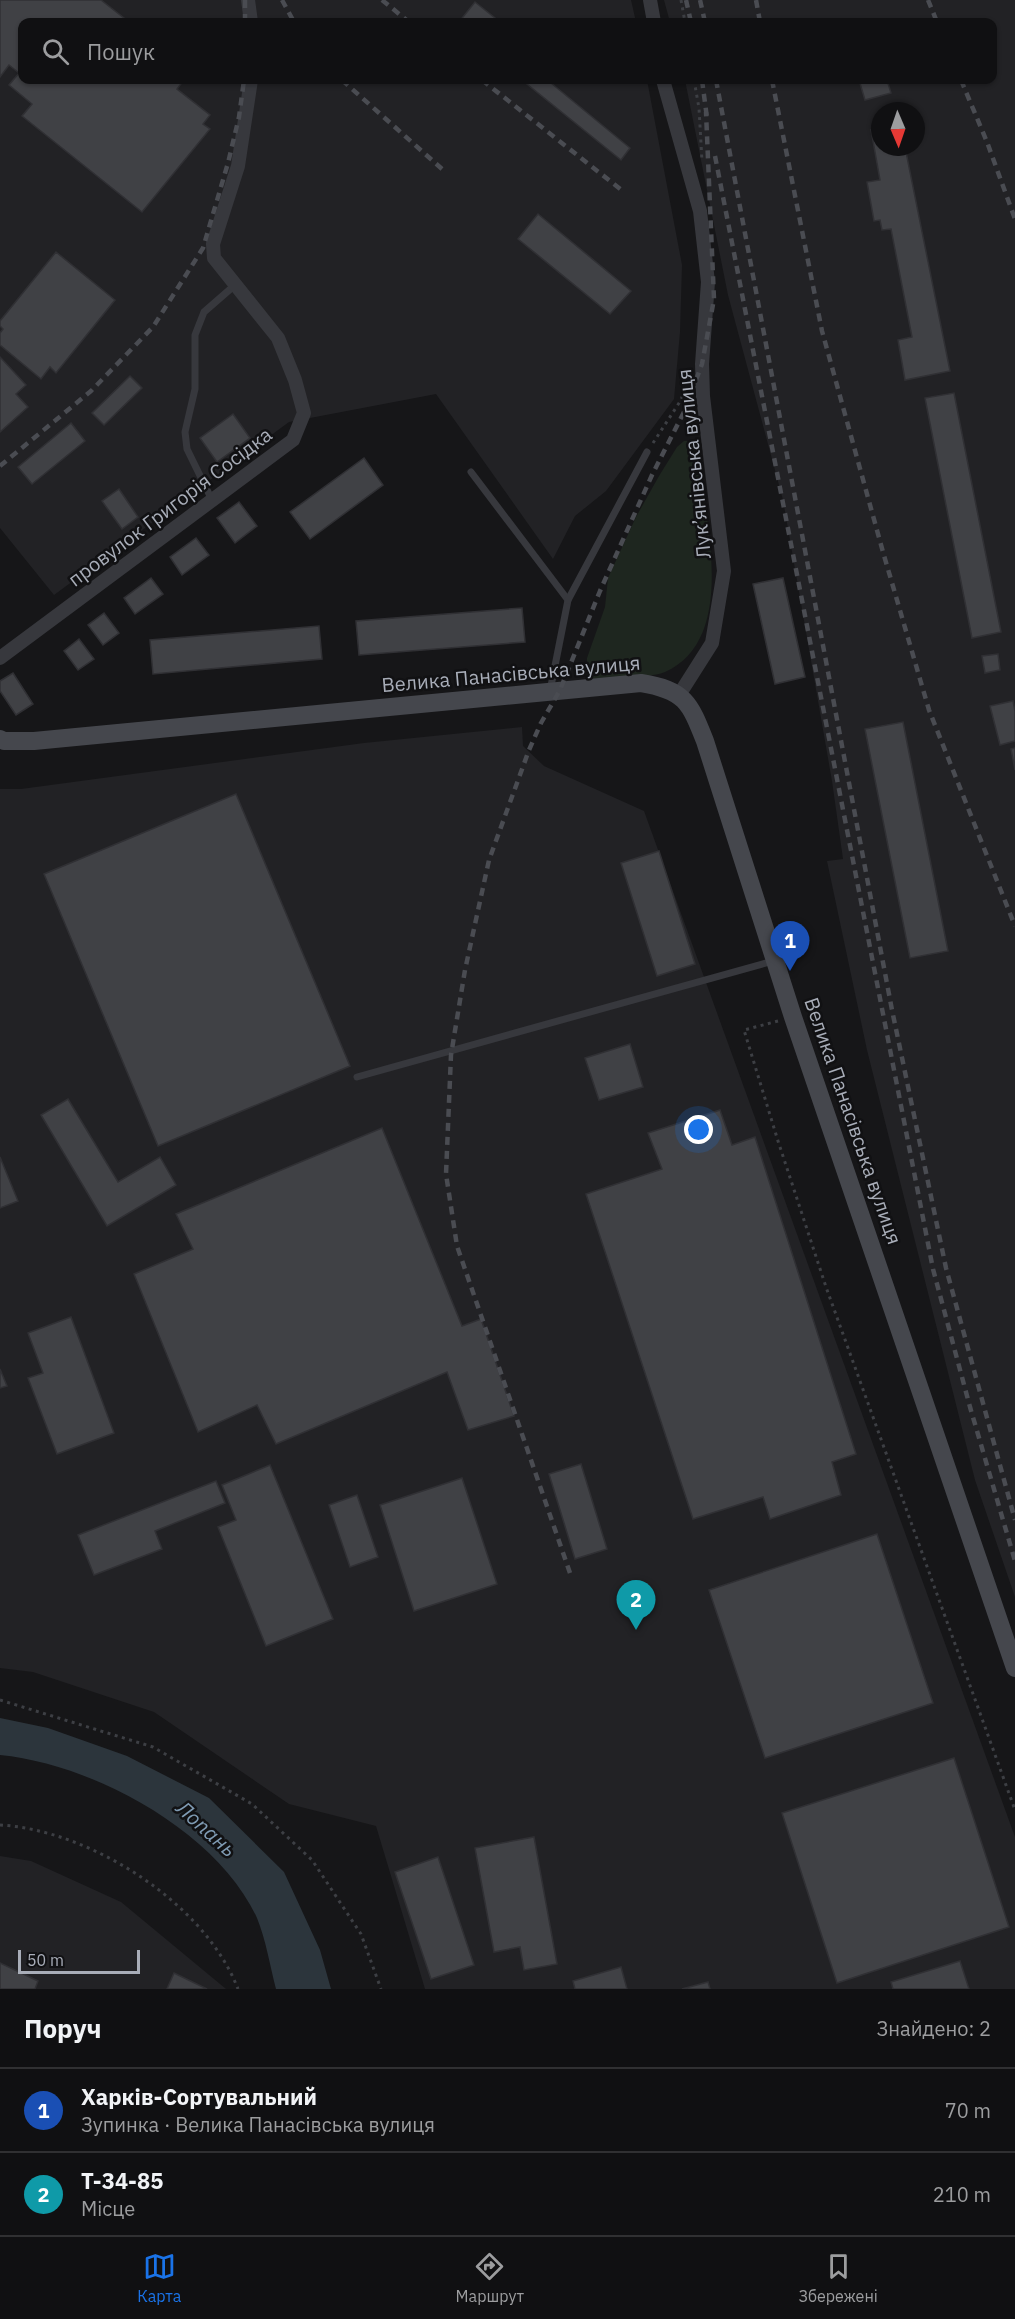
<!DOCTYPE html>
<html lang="uk">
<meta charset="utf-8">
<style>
:root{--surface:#101012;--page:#1e1e20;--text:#f1f3f6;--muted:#9c9d9f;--line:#303032;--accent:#1a73e8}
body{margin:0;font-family:"IBM Plex Sans",sans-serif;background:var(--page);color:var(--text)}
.compass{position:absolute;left:871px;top:102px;width:54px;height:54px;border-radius:50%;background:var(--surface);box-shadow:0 2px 4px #0004;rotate:178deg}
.scale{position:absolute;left:18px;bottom:15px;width:122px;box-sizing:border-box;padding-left:6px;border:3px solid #a8adb8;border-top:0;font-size:16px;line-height:21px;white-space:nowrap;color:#a8adb8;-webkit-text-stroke:4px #111113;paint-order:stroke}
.you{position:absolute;left:699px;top:1130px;width:21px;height:21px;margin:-15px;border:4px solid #fff;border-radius:50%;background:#1a73e8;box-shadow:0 0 0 9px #1a73e833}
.badge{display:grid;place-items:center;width:39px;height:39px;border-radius:50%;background:var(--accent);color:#fff;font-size:20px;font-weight:700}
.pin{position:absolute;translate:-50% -50px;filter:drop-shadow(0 2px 3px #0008)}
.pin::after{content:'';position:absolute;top:32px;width:21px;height:18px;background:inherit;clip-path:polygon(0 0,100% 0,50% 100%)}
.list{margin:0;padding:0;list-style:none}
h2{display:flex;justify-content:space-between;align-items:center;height:78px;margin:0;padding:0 24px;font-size:26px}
h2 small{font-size:20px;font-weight:400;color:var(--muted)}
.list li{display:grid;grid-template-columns:39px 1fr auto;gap:18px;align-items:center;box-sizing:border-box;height:84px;padding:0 24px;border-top:2px solid var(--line)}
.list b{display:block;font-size:22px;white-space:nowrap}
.list p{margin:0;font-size:20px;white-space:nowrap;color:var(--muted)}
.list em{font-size:20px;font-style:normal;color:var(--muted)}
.icon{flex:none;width:33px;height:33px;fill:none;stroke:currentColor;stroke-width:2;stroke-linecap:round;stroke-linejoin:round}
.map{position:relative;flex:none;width:1015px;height:1989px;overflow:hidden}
.search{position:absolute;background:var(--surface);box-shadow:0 2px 4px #0004;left:18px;right:18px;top:18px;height:66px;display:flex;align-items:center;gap:15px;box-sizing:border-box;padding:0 21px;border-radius:12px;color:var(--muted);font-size:22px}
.sheet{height:246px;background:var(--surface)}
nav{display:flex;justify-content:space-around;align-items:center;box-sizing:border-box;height:84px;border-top:2px solid var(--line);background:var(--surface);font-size:16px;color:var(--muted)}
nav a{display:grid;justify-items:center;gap:3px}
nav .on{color:var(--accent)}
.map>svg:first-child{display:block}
.built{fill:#222225;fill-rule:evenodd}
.green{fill:#1e261f}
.water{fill:#2c353c}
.building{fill:#404145;stroke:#303034;stroke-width:1.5}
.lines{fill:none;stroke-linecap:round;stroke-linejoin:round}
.path{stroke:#3d3f44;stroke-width:3;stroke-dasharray:3 4.5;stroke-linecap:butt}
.lane{stroke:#37383d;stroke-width:7}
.street{stroke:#37383d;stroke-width:14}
.secondary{stroke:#45474d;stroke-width:18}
.rail{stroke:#4a4c52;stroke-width:4.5;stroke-dasharray:8 6;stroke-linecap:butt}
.labels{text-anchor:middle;stroke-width:5;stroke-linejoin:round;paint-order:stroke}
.street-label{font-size:20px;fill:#a8adb8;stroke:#111113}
.water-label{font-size:21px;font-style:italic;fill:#7f9bb3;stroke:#111113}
</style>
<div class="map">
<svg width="1015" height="1989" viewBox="0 0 1015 1989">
<rect width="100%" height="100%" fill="#161618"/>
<!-- built -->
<g class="built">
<polygon points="0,0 631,0 636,22 22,22 22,80 647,80 682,265 680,332 674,399 606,491 575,516 553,559 436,394 289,422 54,595 0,528"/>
<path d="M664,0H1015V1597L975,1480L867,1050L827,861L843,859L832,781L783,500L728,295L685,80H992V22H670ZM880,111H916V147H880Z"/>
<polygon points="522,727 523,746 544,766 644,811 1015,1837 1015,1989 425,1989 376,1826 289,1804 154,1712 33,1672 0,1668 0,789 21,789 364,743"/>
<polygon points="0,1856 31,1861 121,1902 226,1989 0,1989"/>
</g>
<!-- green -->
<path class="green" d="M684,441H697C699,456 701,471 703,487C710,544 731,642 665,672C653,678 604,678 587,679V658L605,607L608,578L636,517L659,476L677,447Z"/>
<!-- water -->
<path class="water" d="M0,1718L48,1728L127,1756L209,1798L284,1872L320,1950L331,1989H276C270,1966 266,1940 257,1918C217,1831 93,1764 0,1755Z"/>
<!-- building -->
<g class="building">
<polygon points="0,0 101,0 129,22 22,22 22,80 184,80 177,89 210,115 203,124 210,129 142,212 22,116 32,104 9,85 19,73 9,65 0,77"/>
<polygon points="475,2 500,22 459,22"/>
<polygon points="522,80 554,80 551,83 630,148 621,160"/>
<polygon points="859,80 887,80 891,93 865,100"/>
<polygon points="880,129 880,147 905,147 950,371 905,380 898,340 912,337 891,229 882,230 880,220 874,221 867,182 880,180 871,130"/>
<polygon points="538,214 631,291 610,314 518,239"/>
<polygon points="56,252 115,300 56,373 50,367 41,379 0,345 0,333 3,329 0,326 0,321"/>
<polygon points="0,357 26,385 16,394 28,407 0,432"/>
<polygon points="130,376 142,388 104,425 92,413"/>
<polygon points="954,393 1001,632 972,638 925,398"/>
<polygon points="233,414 250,438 217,462 200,438"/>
<polygon points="71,423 85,441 32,484 18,467"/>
<polygon points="364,458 383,485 310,539 290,512"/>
<polygon points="119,489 138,517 122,529 102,501"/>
<polygon points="239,502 257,526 235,543 217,518"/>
<polygon points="196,538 209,555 182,575 170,557"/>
<polygon points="151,578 163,594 135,614 124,598"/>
<polygon points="783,578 805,677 775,684 753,584"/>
<polygon points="522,608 525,642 359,655 356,621"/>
<polygon points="104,613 119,633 103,645 88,625"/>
<polygon points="319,626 322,659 153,674 150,640"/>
<polygon points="79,639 94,659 78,670 64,651"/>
<polygon points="998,654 1000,670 985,673 982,656"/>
<polygon points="13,673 33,704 16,715 0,691 0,681"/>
<polygon points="1013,701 1015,711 1015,741 1000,745 990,706"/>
<polygon points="903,722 948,951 910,958 865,729"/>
<polygon points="1015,748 1015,770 1011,749"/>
<polygon points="236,794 350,1066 158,1146 44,874"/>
<polygon points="659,851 695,964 657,976 621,863"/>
<polygon points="630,1044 643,1087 599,1100 585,1058"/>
<polygon points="68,1099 118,1182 160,1157 176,1185 107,1226 41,1115"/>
<polygon points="720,1110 732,1145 755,1137 856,1454 832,1462 841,1495 770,1519 763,1497 693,1519 586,1194 662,1169 648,1133"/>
<polygon points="382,1128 462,1326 481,1319 514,1416 468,1430 447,1372 276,1444 257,1405 198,1432 134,1274 193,1249 176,1214"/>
<polygon points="0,1157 18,1201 0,1208"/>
<polygon points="71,1317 114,1433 57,1454 28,1378 43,1373 28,1333"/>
<polygon points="0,1369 7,1386 0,1388"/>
<polygon points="581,1464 607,1549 575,1559 549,1474"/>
<polygon points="270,1465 333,1619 266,1646 218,1527 236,1520 222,1485"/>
<polygon points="462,1478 497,1584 414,1611 380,1505"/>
<polygon points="216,1481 225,1503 155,1531 162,1549 94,1575 78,1535"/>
<polygon points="357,1495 378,1557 350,1567 329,1505"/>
<polygon points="877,1534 933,1703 765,1758 709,1590"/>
<polygon points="954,1758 1009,1927 837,1983 782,1813"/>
<polygon points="534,1837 557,1964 524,1970 520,1947 494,1952 475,1848"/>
<polygon points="438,1857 474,1965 431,1979 395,1872"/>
<polygon points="960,1961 969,1989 893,1989 891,1982"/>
<polygon points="0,1963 38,1981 35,1989 0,1989"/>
<polygon points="621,1967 627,1989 575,1989 573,1981"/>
<polygon points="174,1973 207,1989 167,1989"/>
<polygon points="708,1982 710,1989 682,1989"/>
</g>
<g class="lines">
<!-- path -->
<g class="path">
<polyline points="681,0 685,22"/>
<polyline points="694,80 699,108 702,161"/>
<polyline points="653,443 681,400 687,384"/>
<polyline points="778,1021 744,1030 778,1141 826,1287 1015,1810"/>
<polyline points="0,1700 153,1747 252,1804 312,1860 361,1934 381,1989"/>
<path d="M0,1825C90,1830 205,1903 238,1989"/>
</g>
<!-- lane -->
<g class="lane">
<polyline points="471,472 568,600 550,691"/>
<polyline points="212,500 187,449 185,432 195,389 195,335 204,312 235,285"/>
<polyline points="568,600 647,452"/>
<polyline points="357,1077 773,961"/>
</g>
<!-- street -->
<g class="street">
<polyline points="248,0 251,22"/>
<polyline points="650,0 654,22"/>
<polyline points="663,80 700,211 708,282 702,364 703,396 724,571 712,643 679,695"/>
<polyline points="0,658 293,440 304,413 295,380 278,338 214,258 213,244 238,166 251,80"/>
</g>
<!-- secondary -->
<path class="secondary" d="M0,739L4,741H34L641,683C685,690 690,703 705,741L793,1017L1015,1668"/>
<!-- rail -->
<g class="rail">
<polyline points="245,0 245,22"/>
<polyline points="282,0 294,22"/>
<polyline points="382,0 409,22"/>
<polyline points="686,0 691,22"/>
<polyline points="700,0 705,22"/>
<polyline points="756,0 760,22"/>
<polyline points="928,0 937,22"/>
<polyline points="342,80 442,169"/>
<polyline points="482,80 624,192"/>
<polyline points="702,80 707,118"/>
<polyline points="716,80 892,1010 946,1268 1015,1520"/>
<polyline points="772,80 822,331 883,552 929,710 1015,926"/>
<polyline points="961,80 987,142 1015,219"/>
<polyline points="715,156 933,1269 970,1407 1015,1561"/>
<polyline points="0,466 91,391 153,327 203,248 228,163 239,117 244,80"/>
<polyline points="570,1573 457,1246 446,1174 451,1055 465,970 489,860 529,750 541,723 560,690 600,591 652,475 684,412 702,364 714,299 706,112"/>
</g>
</g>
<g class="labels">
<!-- street labels -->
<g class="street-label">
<text transform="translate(694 464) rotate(-96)" y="7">Лук’янівська вулиця</text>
<text transform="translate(170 507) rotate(-37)" y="7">провулок Григорія Сосідка</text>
<text transform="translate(511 674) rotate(-5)" y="7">Велика Панасівська вулиця</text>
<text transform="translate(853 1121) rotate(71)" y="7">Велика Панасівська вулиця</text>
</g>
<!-- water labels -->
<g class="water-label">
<text transform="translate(206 1829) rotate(42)" y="7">Лопань</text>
</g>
</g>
</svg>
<svg class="compass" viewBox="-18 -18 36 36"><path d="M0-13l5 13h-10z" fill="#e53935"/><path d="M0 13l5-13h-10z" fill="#9c9d9f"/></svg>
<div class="scale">50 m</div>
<div class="you"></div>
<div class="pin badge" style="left:790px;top:971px;background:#1a4fb4">1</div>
<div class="pin badge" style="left:636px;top:1630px;background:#0f9aa8">2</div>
<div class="search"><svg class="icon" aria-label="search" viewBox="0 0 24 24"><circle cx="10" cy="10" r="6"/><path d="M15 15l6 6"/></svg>Пошук</div>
</div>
<section class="sheet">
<h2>Поруч<small>Знайдено: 2</small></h2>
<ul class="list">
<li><span class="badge" style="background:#1a4fb4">1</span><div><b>Харків-Сортувальний</b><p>Зупинка · Велика Панасівська вулиця</p></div><em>70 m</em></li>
<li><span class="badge" style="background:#0f9aa8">2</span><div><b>Т-34-85</b><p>Місце</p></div><em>210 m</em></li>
</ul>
</section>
<nav>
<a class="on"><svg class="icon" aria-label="map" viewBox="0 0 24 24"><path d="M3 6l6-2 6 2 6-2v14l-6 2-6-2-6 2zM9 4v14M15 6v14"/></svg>Карта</a>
<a><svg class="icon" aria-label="directions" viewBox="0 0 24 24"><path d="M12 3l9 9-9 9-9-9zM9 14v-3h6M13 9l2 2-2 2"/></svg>Маршрут</a>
<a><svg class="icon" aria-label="saved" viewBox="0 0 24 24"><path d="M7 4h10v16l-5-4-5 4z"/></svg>Збережені</a>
</nav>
